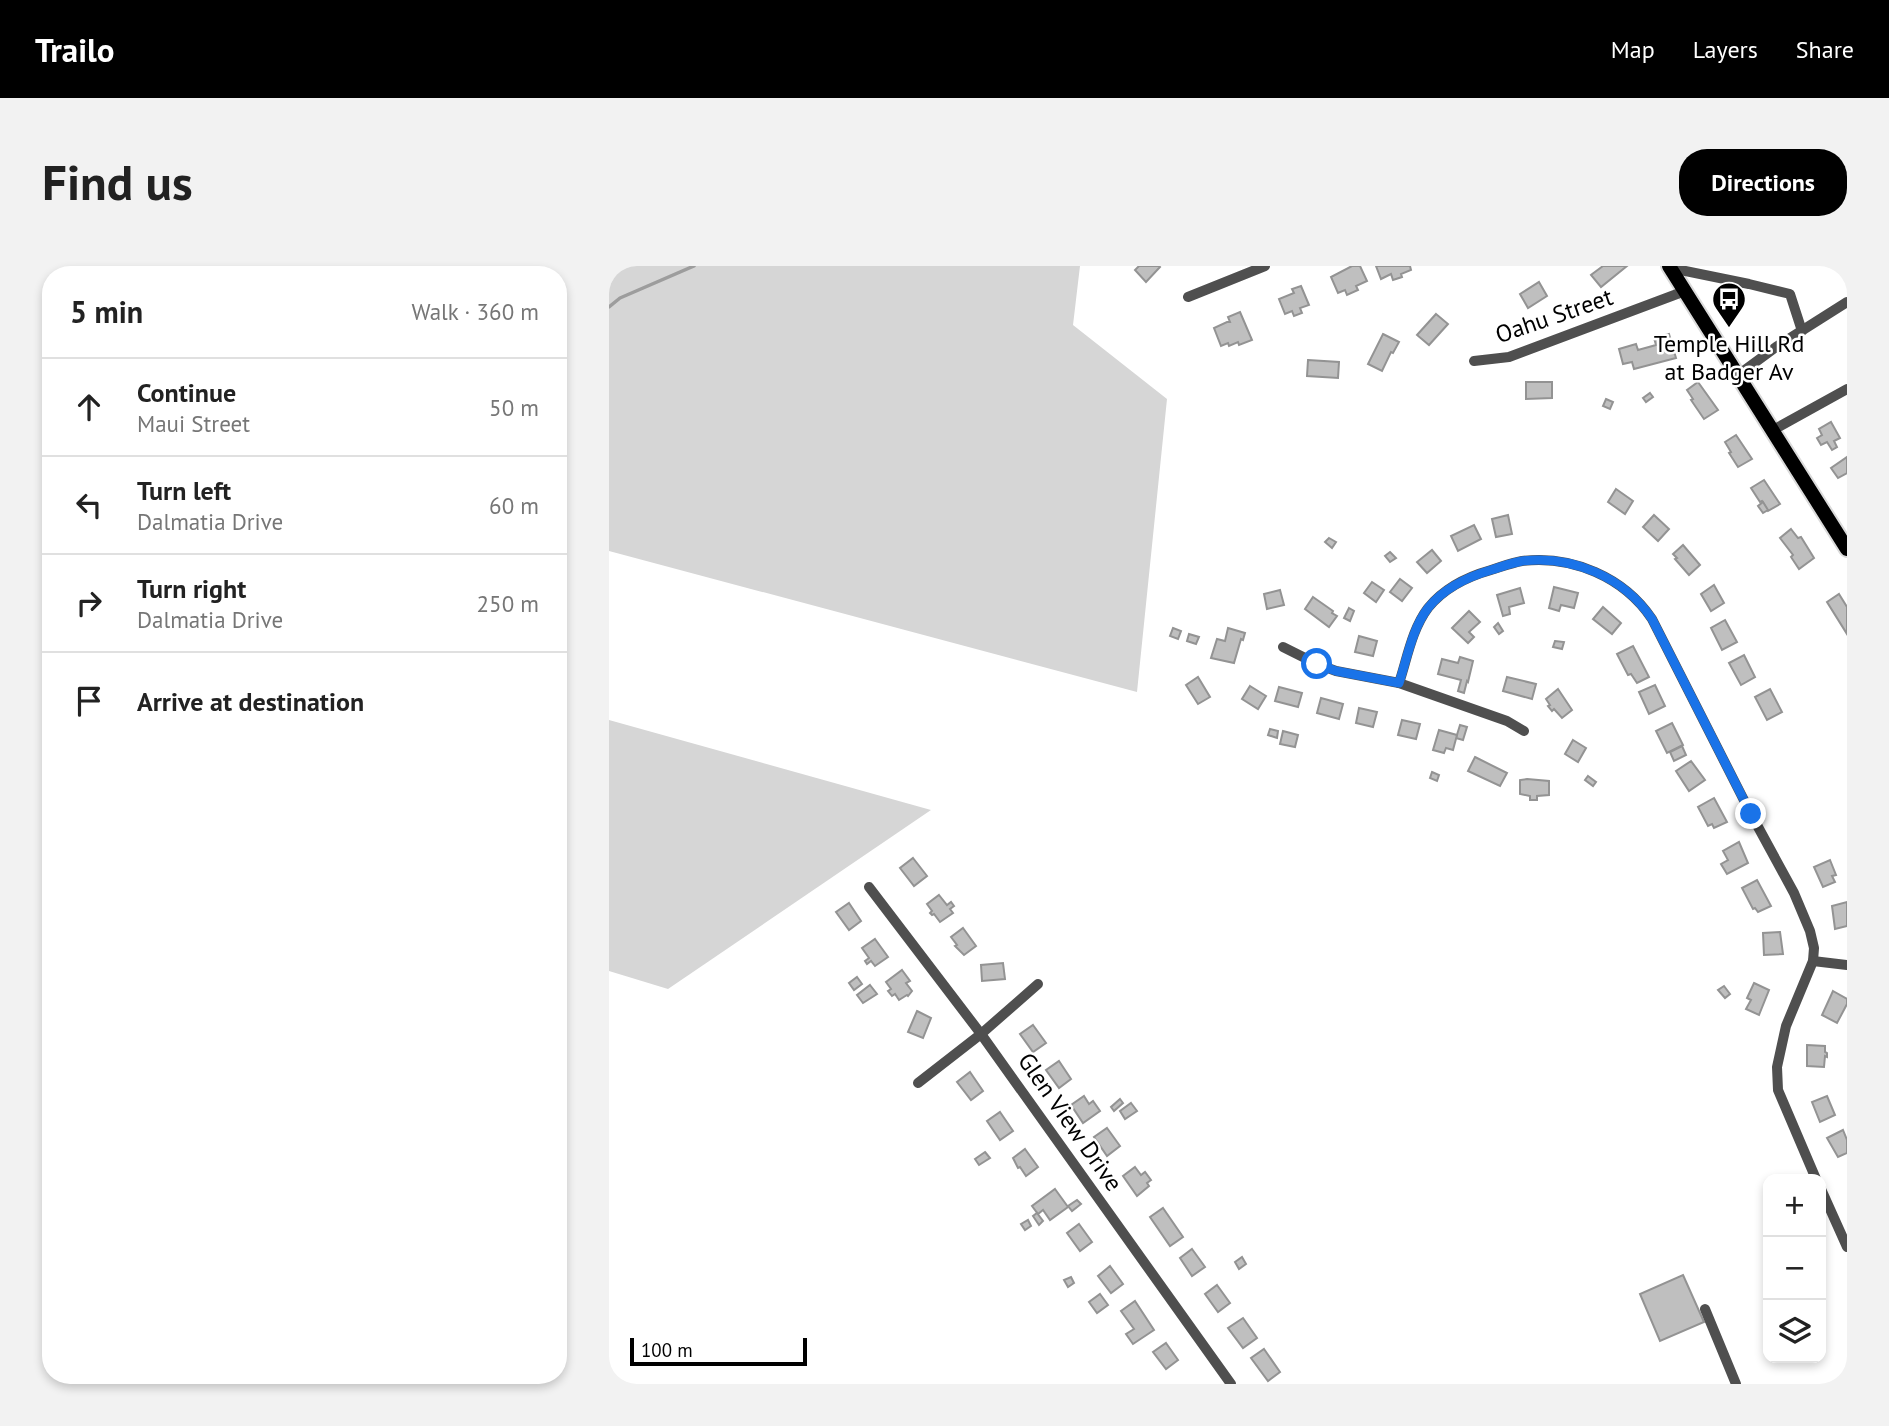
<!DOCTYPE html>
<meta charset="utf-8">
<style>
:root{--surface:#fff;--page:#f2f2f2;--text:#222;--muted:#767676;--line:#e0e0e0;--accent:#000}
body{margin:0;font-family:"PT Sans",sans-serif;background:var(--page);color:var(--text)}
.controls{position:absolute;right:21px;bottom:21px;display:grid;overflow:hidden;border-radius:14px;box-shadow:0 4px 10px #0003}
.controls button{width:63px;height:63px;display:grid;place-items:center;padding:0;border:0;border-bottom:2px solid var(--line);background:var(--surface);color:var(--text);font:35px sans-serif}
.scale{position:absolute;left:21px;bottom:18px;width:177px;box-sizing:border-box;padding-left:7px;border:4px solid #000;border-top:0;font-size:19px;line-height:24px;white-space:nowrap;color:#000;-webkit-text-stroke:5px #fff;paint-order:stroke}
.stop{position:absolute;width:21px;height:21px;margin:-16px;border:5px solid #1a73e8;border-radius:50%;background:#fff}
.stop.end{background:#1a73e8;border-color:#fff;box-shadow:0 2px 7px #0008}
.list{margin:0;padding:0;list-style:none}
h2{display:flex;justify-content:space-between;align-items:center;height:91px;margin:0;padding:0 28px;font-size:30px}
h2 small{font-size:23px;font-weight:400;color:var(--muted)}
.list li{display:grid;grid-template-columns:46px 1fr auto;gap:21px;align-items:center;box-sizing:border-box;height:98px;padding:0 28px;border-top:2px solid var(--line)}
.list b{display:block;font-size:26px;white-space:nowrap}
.list p{margin:0;font-size:23px;white-space:nowrap;color:var(--muted)}
.list em{font-size:23px;font-style:normal;color:var(--muted)}
.icon{flex:none;width:38px;height:38px;fill:none;stroke:currentColor;stroke-width:2;stroke-linecap:round;stroke-linejoin:round}
.map{position:relative;flex:none;width:1238px;height:1118px;overflow:hidden;border-radius:28px}
header{display:flex;align-items:center;gap:42px;box-sizing:border-box;height:98px;padding:0 35px;background:var(--accent);color:#fff}
header strong{font-size:33px}
nav{display:flex;gap:38px;margin-inline-start:auto;font-size:24px}
.intro{display:flex;align-items:center;justify-content:space-between;box-sizing:border-box;height:168px;padding:0 42px}
h1{margin:0;font-size:49px}
.button{padding:18px 32px;border-radius:28px;background:var(--accent);color:#fff;font-size:24px;font-weight:700}
main{display:flex;gap:42px;padding:0 42px}
aside{flex:1;background:var(--surface);border-radius:28px;box-shadow:0 4px 10px #0003}
.map>svg:first-child{display:block}
.green{fill:#d6d6d6}
.lines{fill:none;stroke-linecap:round;stroke-linejoin:round}
.stream{stroke:#9d9d9d;stroke-width:3.5}
.building{fill:#bfbfbf;stroke:#939393;stroke-width:2}
.major-casing{stroke:#dbdbdb;stroke-width:18}
.minor{stroke:#4f4f4f;stroke-width:10}
.major{stroke:#000;stroke-width:14}
.route{stroke:#1a73e8;stroke-width:9}
.labels{text-anchor:middle;stroke-width:5;stroke-linejoin:round;paint-order:stroke}
.street-label{font-size:24px;fill:#000;stroke:#fff}
.poi-label{font-size:24px;fill:#000;stroke:#fff}
</style>
<header>
<strong>Trailo</strong>
<nav><a>Map</a><a>Layers</a><a>Share</a></nav>
</header>
<div class="intro"><h1>Find us</h1><a class="button">Directions</a></div>
<main>
<aside>
<h2>5 min<small>Walk · 360 m</small></h2>
<ul class="list">
<li><svg class="icon" aria-label="ahead" viewBox="0 0 24 24"><path d="M12 20V5M6 11l6-6 6 6"/></svg><div><b>Continue</b><p>Maui Street</p></div><em>50 m</em></li>
<li><svg class="icon" aria-label="left" viewBox="0 0 24 24"><path d="M17 20v-9H6M10 6l-5 5 5 5"/></svg><div><b>Turn left</b><p>Dalmatia Drive</p></div><em>60 m</em></li>
<li><svg class="icon" aria-label="right" viewBox="0 0 24 24"><path d="M7 20v-9h11M14 6l5 5-5 5"/></svg><div><b>Turn right</b><p>Dalmatia Drive</p></div><em>250 m</em></li>
<li><svg class="icon" aria-label="arrive" viewBox="0 0 24 24"><path d="M6 21V4h12l-3 4 3 4H6"/></svg><div><b>Arrive at destination</b></div></li>
</ul>
</aside>
<div class="map">
<svg width="1238" height="1118" viewBox="0 0 1238 1118">
<rect width="100%" height="100%" fill="#fff"/>
<!-- green -->
<g class="green">
<polygon points="0,0 471,0 464,59 558,133 528,426 0,285"/>
<polygon points="0,454 322,544 59,723 0,705"/>
</g>
<g class="lines">
<!-- stream -->
<polyline class="stream" points="0,41 11,32 85,0"/>
</g>
<!-- building -->
<g class="building">
<polygon points="530,0 550,0 551,1 537,16 526,4"/>
<polygon points="743,0 751,0 758,15 747,20 749,24 738,29 736,24 729,27 722,11"/>
<polygon points="767,0 801,0 802,4 792,8 793,11 784,14 782,8 772,13"/>
<polygon points="994,0 1018,0 992,21 982,9"/>
<polygon points="930,16 938,30 919,42 911,28"/>
<polygon points="692,20 700,39 691,42 693,47 685,50 683,45 676,48 670,33 685,27 683,23"/>
<polygon points="631,46 643,74 630,79 629,76 620,80 619,77 612,80 605,62 618,56 621,56 619,51"/>
<polygon points="827,48 839,58 820,79 808,69"/>
<polygon points="774,68 790,76 784,87 782,86 773,105 759,98"/>
<polygon points="1060,68 1067,92 1025,103 1023,96 1014,98 1010,83 1027,78 1029,84 1047,79 1045,72"/>
<polygon points="699,94 730,96 729,112 698,110"/>
<polygon points="917,116 943,116 943,132 917,133"/>
<polygon points="1089,116 1109,144 1095,153 1082,134 1084,133 1078,124"/>
<polygon points="1041,127 1044,131 1037,136 1034,132"/>
<polygon points="997,133 1004,136 1001,143 994,140"/>
<polygon points="1222,156 1231,172 1225,175 1228,181 1223,184 1218,176 1212,179 1208,172 1213,169 1210,163"/>
<polygon points="1127,169 1143,193 1129,201 1120,187 1122,186 1116,176"/>
<polygon points="1238,191 1238,207 1229,212 1222,202"/>
<polygon points="1155,214 1171,238 1159,245 1153,235 1151,236 1142,222"/>
<polygon points="1007,223 1024,235 1016,248 999,236"/>
<polygon points="1154,236 1159,244 1154,247 1149,240"/>
<polygon points="899,249 903,268 887,271 883,253"/>
<polygon points="1045,249 1060,263 1049,275 1034,261"/>
<polygon points="865,259 872,273 849,285 842,270"/>
<polygon points="1182,263 1189,272 1192,271 1205,292 1190,303 1182,291 1184,289 1171,272"/>
<polygon points="720,272 727,276 723,282 716,276"/>
<polygon points="1074,279 1091,299 1080,309 1066,293 1068,292 1064,288"/>
<polygon points="823,284 832,295 818,307 808,296"/>
<polygon points="781,286 787,292 781,296 776,290"/>
<polygon points="791,313 803,322 793,335 781,326"/>
<polygon points="763,316 775,324 767,336 755,327"/>
<polygon points="1105,319 1115,337 1102,345 1092,328"/>
<polygon points="945,321 969,327 965,342 952,339 950,345 940,342"/>
<polygon points="911,322 915,337 900,341 901,348 894,350 888,329"/>
<polygon points="671,324 675,339 658,343 655,328"/>
<polygon points="1230,328 1238,341 1238,368 1218,336"/>
<polygon points="704,331 724,345 723,347 728,350 720,361 696,343"/>
<polygon points="994,341 1012,357 1003,368 984,353"/>
<polygon points="740,342 745,345 741,355 735,352"/>
<polygon points="860,345 871,356 860,366 865,371 859,377 843,362"/>
<polygon points="1116,354 1128,376 1113,384 1102,362"/>
<polygon points="889,357 894,365 890,368 885,361"/>
<polygon points="564,362 572,365 569,373 561,370"/>
<polygon points="619,362 636,367 634,374 632,373 625,397 602,392 608,373 616,375"/>
<polygon points="580,368 590,371 587,378 578,375"/>
<polygon points="750,370 768,375 764,390 746,386"/>
<polygon points="946,375 955,376 953,383 944,381"/>
<polygon points="1024,380 1040,411 1028,417 1022,408 1019,409 1008,388"/>
<polygon points="1135,389 1146,411 1132,419 1120,397"/>
<polygon points="851,391 864,395 859,416 858,415 855,427 849,425 852,414 829,408 833,393 849,397"/>
<polygon points="589,411 601,431 589,438 577,419"/>
<polygon points="898,411 927,418 923,433 894,425"/>
<polygon points="1046,419 1056,440 1040,448 1030,426"/>
<polygon points="641,420 657,430 649,443 633,433"/>
<polygon points="670,421 693,427 689,441 666,435"/>
<polygon points="949,423 963,444 953,452 945,443 943,445 939,440 941,439 937,433"/>
<polygon points="1161,423 1173,446 1158,454 1146,431"/>
<polygon points="712,432 734,438 730,453 708,447"/>
<polygon points="750,442 768,446 764,461 747,457"/>
<polygon points="793,454 811,458 807,473 789,469"/>
<polygon points="1063,457 1074,479 1058,487 1047,465"/>
<polygon points="851,459 858,461 854,474 847,472"/>
<polygon points="661,463 669,465 668,472 659,469"/>
<polygon points="830,464 848,469 844,484 837,482 835,487 824,484"/>
<polygon points="674,465 689,469 686,481 671,478"/>
<polygon points="964,474 977,482 969,496 956,488"/>
<polygon points="1073,480 1077,489 1065,495 1061,486"/>
<polygon points="866,491 898,507 891,520 859,505"/>
<polygon points="1082,495 1096,514 1080,525 1067,505"/>
<polygon points="823,506 830,509 828,515 821,512"/>
<polygon points="979,510 987,516 984,520 976,514"/>
<polygon points="918,513 940,515 940,529 928,530 928,534 921,534 921,530 911,528 911,514"/>
<polygon points="1105,532 1118,556 1105,562 1103,558 1099,560 1089,541"/>
<polygon points="1130,576 1139,597 1118,608 1112,598 1119,594 1114,585"/>
<polygon points="304,592 318,610 305,620 291,602"/>
<polygon points="1221,594 1227,609 1223,610 1226,616 1214,621 1205,601"/>
<polygon points="1148,614 1162,640 1149,646 1146,642 1144,643 1133,622"/>
<polygon points="330,629 338,639 342,636 345,640 341,643 344,647 331,656 325,648 323,649 321,647 323,645 318,638"/>
<polygon points="1238,636 1238,660 1226,663 1223,640"/>
<polygon points="240,637 252,655 240,664 227,646"/>
<polygon points="354,662 367,680 355,689 346,680 348,679 342,671"/>
<polygon points="1171,666 1174,688 1155,689 1154,667"/>
<polygon points="266,673 279,691 266,700 262,695 258,698 256,695 260,692 253,682"/>
<polygon points="394,697 396,713 373,715 372,699"/>
<polygon points="293,704 301,715 297,717 303,725 299,730 298,729 290,734 286,728 283,730 279,725 282,723 277,716"/>
<polygon points="248,711 253,718 245,724 240,717"/>
<polygon points="1145,717 1160,724 1150,749 1137,743 1142,734 1138,732"/>
<polygon points="261,719 268,728 254,737 248,729"/>
<polygon points="1115,720 1121,728 1116,732 1109,724"/>
<polygon points="1224,725 1238,733 1238,738 1228,757 1213,749"/>
<polygon points="308,745 322,752 314,772 299,766"/>
<polygon points="424,759 437,777 424,786 411,768"/>
<polygon points="1198,779 1216,780 1216,786 1218,787 1218,791 1216,790 1215,801 1198,800"/>
<polygon points="450,795 462,813 450,822 437,804"/>
<polygon points="361,806 374,825 362,834 348,816"/>
<polygon points="475,830 480,838 484,835 491,845 474,857 462,839"/>
<polygon points="1218,830 1226,849 1211,856 1203,836"/>
<polygon points="511,833 514,837 505,845 502,841"/>
<polygon points="522,837 528,845 516,853 511,845"/>
<polygon points="391,846 404,865 391,874 378,855"/>
<polygon points="498,862 511,880 498,890 485,871"/>
<polygon points="1234,864 1238,874 1238,887 1229,891 1218,872"/>
<polygon points="416,883 429,901 417,910 411,901 409,902 404,892"/>
<polygon points="376,886 381,892 370,899 366,893"/>
<polygon points="526,901 532,909 536,906 542,914 538,917 540,920 528,930 514,910"/>
<polygon points="446,923 459,941 441,954 434,944 429,948 423,940"/>
<polygon points="468,934 472,938 463,945 459,940"/>
<polygon points="554,942 574,971 561,980 541,951"/>
<polygon points="428,947 434,955 430,959 424,950"/>
<polygon points="419,954 422,960 416,964 412,958"/>
<polygon points="470,958 483,976 471,985 458,967"/>
<polygon points="583,983 596,1001 583,1010 571,992"/>
<polygon points="633,991 637,998 630,1003 626,996"/>
<polygon points="501,1000 514,1018 502,1027 489,1010"/>
<polygon points="1074,1009 1095,1056 1051,1075 1031,1028"/>
<polygon points="462,1011 465,1017 459,1021 455,1014"/>
<polygon points="608,1019 621,1037 609,1046 596,1028"/>
<polygon points="491,1028 499,1039 488,1047 480,1036"/>
<polygon points="526,1035 545,1064 524,1078 517,1068 525,1063 512,1045"/>
<polygon points="634,1052 648,1072 634,1082 619,1062"/>
<polygon points="557,1077 569,1094 557,1103 544,1086"/>
<polygon points="655,1083 671,1106 659,1115 642,1092"/>
</g>
<g class="lines">
<!-- major casing -->
<g class="major-casing">
<polyline id="major" points="1060,0 1238,283"/>
</g>
<!-- minor -->
<g class="minor">
<polyline points="1062,2 1140,18 1181,28 1193,65"/>
<polyline points="579,31 656,0"/>
<polyline points="865,95 900,91 1076,25"/>
<polyline points="1129,109 1167,81 1238,36"/>
<polyline points="1164,164 1238,123"/>
<polyline points="674,381 708,398 727,405 790,417 898,455 915,465"/>
<path d="M790,417C798,393 803,363 819,342C835,322 857,311 882,304C892,301 902,297 913,295C963,289 1015,311 1043,353L1142,548L1185,627L1201,665L1205,682L1204,695L1177,760L1168,801L1169,824L1207,913"/>
<polyline points="260,621 372,768 622,1118"/>
<polyline points="1204,695 1238,699"/>
<polyline points="309,817 372,768 429,718"/>
<polyline points="1212,923 1238,981"/>
<polyline points="1096,1043 1127,1118"/>
</g>
<!-- major -->
<use href="#major" class="major"/>
</g>
<g class="lines">
<!-- route -->
<path class="route" d="M708,398L727,405L790,417C798,393 803,363 819,342C835,322 858,311 882,304C892,301 902,297 913,295C963,289 1015,311 1043,353L1142,548"/>
</g>
<!-- icons -->
<defs>
<g id="bus-pin" transform="scale(1.75)"><path d="M0 17L-7.5 6A9.5 9.5 0 1 1 7.5 6Z" fill="#000" stroke="#fff"/><path d="M-5-6H5V4H4V6H2V4H-2V6H-4V4H-5ZM-3.5-4V0h7V-4ZM-3.5 1.2v1.5H-2V1.2ZM2 1.2v1.5H3.5V1.2Z" fill="#fff"/></g>
</defs>
<g fill-rule="evenodd">
<use href="#bus-pin" x="1120" y="33"/>
</g>
<g class="labels">
<!-- street labels -->
<g class="street-label">
<text transform="translate(945 50) rotate(-19)" y="8">Oahu Street</text>
<text transform="translate(461 856) rotate(55)" y="8">Glen View Drive</text>
</g>
<!-- poi labels -->
<g class="poi-label">
<text x="1120" y="86">Temple Hill Rd<tspan x="1120" dy="28">at Badger Av</tspan></text>
</g>
</g>
</svg>
<div class="controls">
<button>+</button>
<button>−</button>
<button><svg class="icon" aria-label="layers" viewBox="0 0 24 24"><path d="M12 4l9 5-9 5-9-5zM3 14l9 5 9-5"/></svg></button>
</div>
<div class="scale">100 m</div>
<div class="stop" style="left:708px;top:398px"></div>
<div class="stop end" style="left:1142px;top:548px"></div>
</div>
</main>
